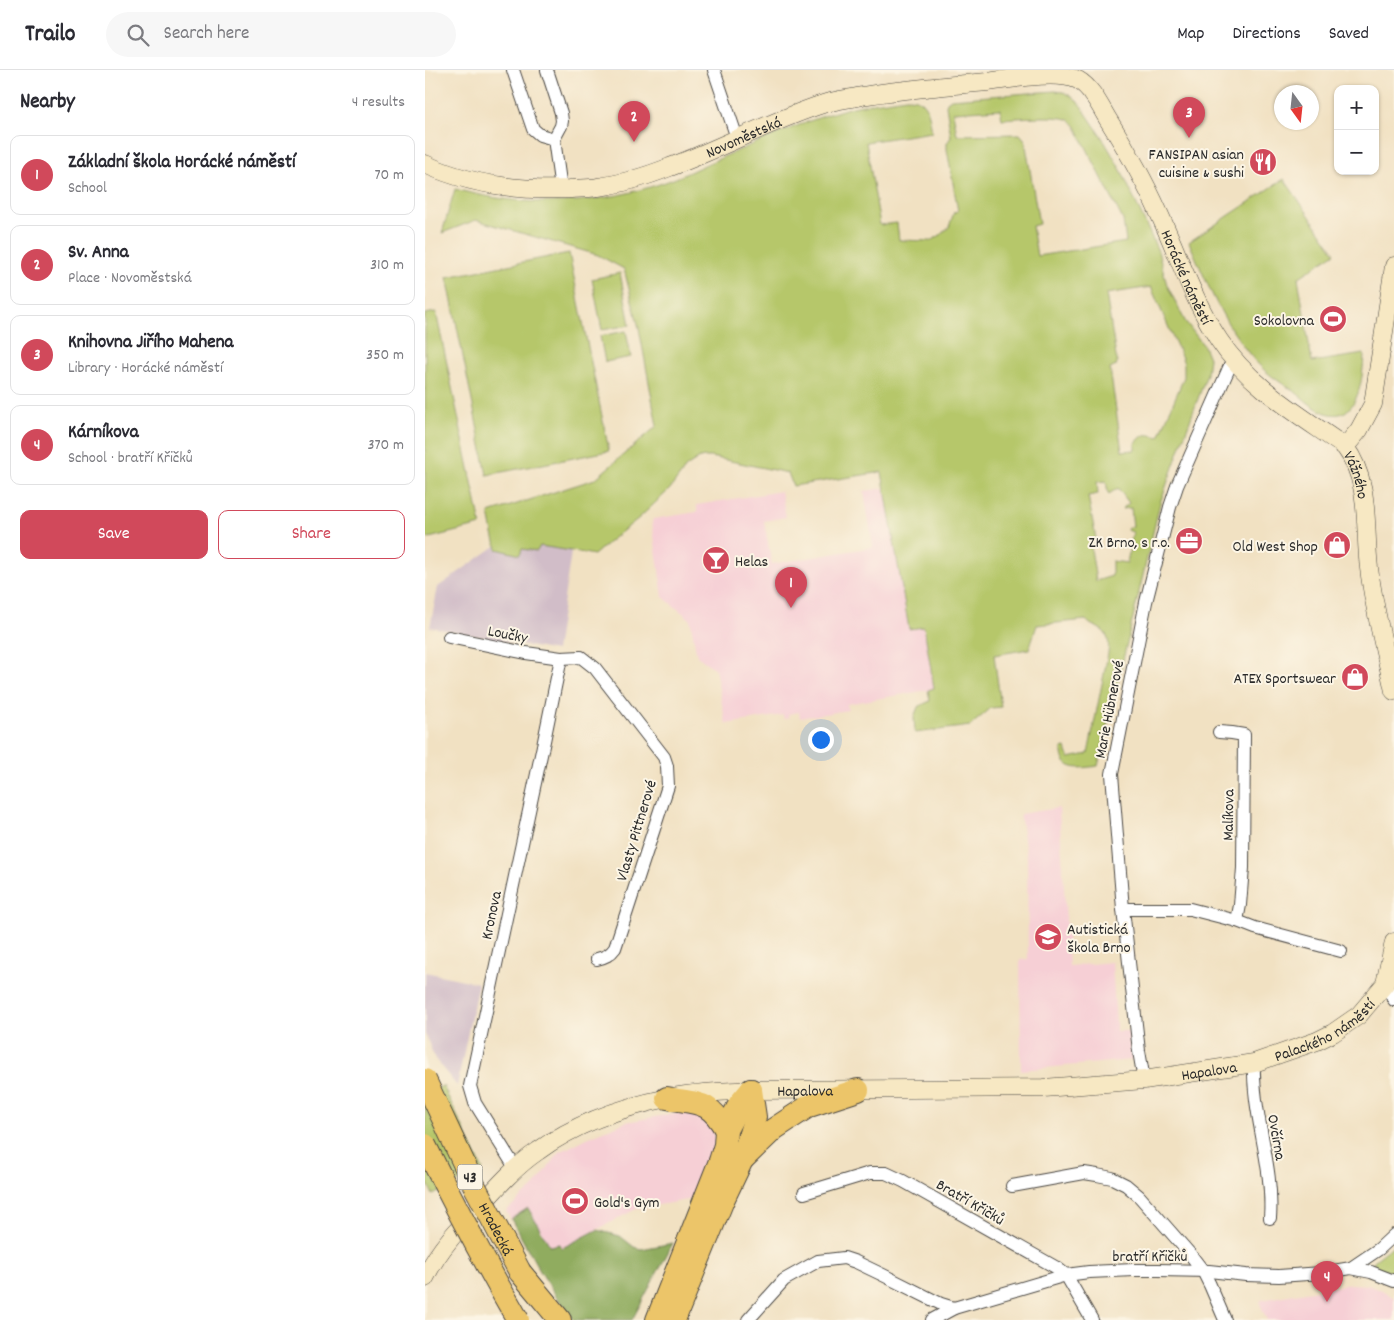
<!DOCTYPE html>
<meta charset="utf-8">
<style>
:root{--surface:#fff;--page:#f7f7f7;--text:#2b2b33;--muted:#7c7c81;--line:#e1e1e2;--accent:#d1495b}
body{margin:0;font-family:Dekko,sans-serif;background:var(--page);color:var(--text)}
.controls{position:absolute;right:15px;top:15px;display:grid;overflow:hidden;border-radius:10px;box-shadow:0 1px 4px #0004}
.controls button{width:45px;height:45px;display:grid;place-items:center;padding:0;border:0;border-bottom:1px solid var(--line);background:var(--surface);color:var(--text);font:25px sans-serif}
.compass{position:absolute;left:849px;top:15px;width:45px;height:45px;border-radius:50%;background:var(--surface);box-shadow:0 1px 4px #0004;rotate:165deg}
.you{position:absolute;left:395px;top:669px;width:18px;height:18px;margin:-12px;border:4px solid #fff;border-radius:50%;background:#1a73e8;box-shadow:0 0 0 8px #1a73e833}
.badge{display:grid;place-items:center;width:32px;height:32px;border-radius:50%;background:var(--accent);color:#fff;font-size:16px;font-weight:700}
.pin{position:absolute;translate:-50% -41px;filter:drop-shadow(0 1px 2px #0008)}
.pin::after{content:'';position:absolute;top:26px;width:18px;height:15px;background:inherit;clip-path:polygon(0 0,100% 0,50% 100%)}
.list{margin:0;padding:0;list-style:none}
h2{display:flex;justify-content:space-between;align-items:center;height:65px;margin:0;padding:0 20px;font-size:21px}
h2 small{font-size:16px;font-weight:400;color:var(--muted)}
.list li{display:grid;grid-template-columns:32px 1fr auto;gap:15px;align-items:center;box-sizing:border-box;height:80px;margin:0 10px 10px;padding:0 10px;border:1px solid var(--line);border-radius:10px}
.list b{display:block;font-size:19px;white-space:nowrap}
.list p{margin:0;font-size:16px;white-space:nowrap;color:var(--muted)}
.list em{font-size:16px;font-style:normal;color:var(--muted)}
.actions{display:flex;gap:10px;padding:15px 20px}
.actions a{flex:1;padding:11px 0;border:1px solid var(--accent);border-radius:10px;text-align:center;font-size:18px;color:var(--accent)}
.actions .main{background:var(--accent);color:#fff}
.icon{flex:none;width:28px;height:28px;fill:none;stroke:currentColor;stroke-width:2;stroke-linecap:round;stroke-linejoin:round}
.map{position:relative;flex:none;width:969px;height:1250px;overflow:hidden}
header{display:flex;align-items:center;gap:30px;box-sizing:border-box;height:70px;padding:0 25px;background:var(--surface);border-bottom:1px solid var(--line)}
header strong{font-size:24px}
nav{display:flex;gap:28px;margin-inline-start:auto;font-size:18px}
.search{width:350px;height:45px;background:var(--page);display:flex;align-items:center;gap:12px;box-sizing:border-box;padding:0 18px;border-radius:28px;color:var(--muted);font-size:19px}
main{display:flex}
aside{flex:1;background:var(--surface)}
.map>svg:first-child{display:block}
.built{fill:#f6cfd5}
.industrial{fill:#d1bdc8}
.green{fill:#b6c76b;stroke:#70794b;fill-rule:evenodd}
.forest{fill:#90ac5f;stroke:#5e6c45}
.lines{fill:none;stroke-linecap:round;stroke-linejoin:round}
.street-casing{stroke:#494642;stroke-width:14}
.secondary-casing{stroke:#494642;stroke-width:19}
.highway-casing{stroke:#494642;stroke-width:24}
.street{stroke:#fff;stroke-width:12}
.secondary{stroke:#f7e8c3;stroke-width:18}
.highway{stroke:#ecc569;stroke-width:22}
.highway-bridge-casing{stroke:#494642;stroke-width:24;stroke-linecap:butt}
.highway-bridge{stroke:#ecc569;stroke-width:22}
.labels{text-anchor:middle;stroke-width:4;stroke-linejoin:round;paint-order:stroke}
.shield{fill:#fcf5e5;stroke:#6a6863;stroke-width:1}
.shield-label{font-size:15px;font-weight:bold;fill:#2b2b2b}
.street-label{font-size:16px;fill:#2b2b2b;stroke:#fcf5e5}
.poi-label{font-size:16px;fill:#2b2b2b;stroke:#fcf5e5;text-anchor:end}
</style>
<header>
<strong>Trailo</strong>
<div class="search"><svg class="icon" aria-label="search" viewBox="0 0 24 24"><circle cx="10" cy="10" r="6"/><path d="M15 15l6 6"/></svg>Search here</div>
<nav><a>Map</a><a>Directions</a><a>Saved</a></nav>
</header>
<main>
<aside>
<h2>Nearby<small>4 results</small></h2>
<ul class="list">
<li><span class="badge">1</span><div><b>Základní škola Horácké náměstí</b><p>School</p></div><em>70 m</em></li>
<li><span class="badge">2</span><div><b>Sv. Anna</b><p>Place · Novoměstská</p></div><em>310 m</em></li>
<li><span class="badge">3</span><div><b>Knihovna Jiřího Mahena</b><p>Library · Horácké náměstí</p></div><em>350 m</em></li>
<li><span class="badge">4</span><div><b>Kárníkova</b><p>School · bratří Křičků</p></div><em>370 m</em></li>
</ul>
<div class="actions"><a class="main">Save</a><a>Share</a></div>
</aside>
<div class="map">
<svg width="969" height="1250" viewBox="0 0 969 1250">
<rect width="100%" height="100%" fill="#fcf5e5"/>
<filter id="ink" filterUnits="userSpaceOnUse"><feTurbulence type="fractalNoise" baseFrequency=".02" numOctaves="2"/><feDisplacementMap in="SourceGraphic" scale="10" xChannelSelector="R" yChannelSelector="G"/><feConvolveMatrix kernelMatrix="1 2 1 2 8 2 1 2 1" color-interpolation-filters="sRGB"/></filter>
<filter id="wash" filterUnits="userSpaceOnUse"><feTurbulence type="fractalNoise" baseFrequency=".0096" numOctaves="4" result="noise"/><feDisplacementMap in="SourceGraphic" scale="20" xChannelSelector="R" yChannelSelector="G"/><feGaussianBlur stdDeviation="1.12" result="paint"/><feColorMatrix in="noise" values="0 0 0 0 0 0 0 0 0 0 0 0 0 0 0 0 0 1.4 0 .05"/><feComposite in="paint" operator="in"/></filter>
<g filter="url(#wash)">
<rect width="100%" height="100%" fill="#f1e1c2"/>
<!-- built -->
<g class="built">
<polygon points="460,418 484,559 499,557 509,619 422,634 423,640 375,648 374,642 363,644 364,648 359,649 358,645 301,654 290,599 272,586 265,549 238,527 227,452 228,449 272,442 272,435 356,421 361,447 339,451 347,494 448,477 439,421"/>
<polygon points="633,738 634,739 644,896 687,892 691,953 691,961 704,961 707,990 596,1000 595,890 603,889 602,788 595,744"/>
<polygon points="259,1042 270,1043 286,1051 290,1067 289,1081 268,1129 211,1139 137,1178 105,1183 81,1141 109,1117 133,1083 162,1068 201,1052"/>
<polygon points="926,1214 942,1215 957,1220 969,1228 969,1250 842,1250 835,1234 836,1230"/>
</g>
<!-- industrial -->
<g class="industrial">
<polygon points="76,472 147,476 131,581 5,557 13,517"/>
<polygon points="0,902 53,913 32,1016 10,989 0,964"/>
</g>
<!-- green -->
<g class="green">
<path d="M630,21L638,22L646,26L654,33L675,64L696,100L733,181L742,215L760,251L779,276L784,288L782,304L735,433L673,696C657,698 636,703 637,679L641,678L644,688L663,684L682,589C684,578 686,565 675,559C669,555 666,556 661,550L612,555L604,579L569,585L576,637L566,638L545,656L490,663L489,647L493,637L505,631L503,620L509,618L499,557L484,559L457,402L368,416L363,403L286,387H280L275,388L261,397L245,419L214,448L185,471L169,485L159,483L115,476L112,481L97,479L95,485L72,479L68,464L64,443L170,409L232,356L214,258L199,199L173,185L51,150L17,163L30,119C102,139 176,136 246,110C259,105 271,99 284,93C327,75 369,55 414,41C435,34 458,32 481,28C505,28 503,42 507,62L441,72L455,155L472,153L474,170L505,171L514,166L524,157L529,142L533,141L522,79V73L526,67L521,35L522,32L526,29ZM575,39L577,49C592,48 630,45 642,49C647,51 649,54 651,57L698,150L701,172L612,186L607,156L614,154L600,70L595,64L532,65L528,42ZM726,217L757,288L759,294V307L734,367C720,364 720,362 710,374V380L697,381L685,299L691,296L692,293L681,224ZM681,411L683,423L684,424L693,418L704,433L697,439L706,438L708,457L702,458V460L708,462L702,493L687,491V506L671,511L666,479L671,469L663,426L673,424L672,412Z"/>
<path d="M859,109L910,183L873,208L887,292L939,284C938,306 934,354 901,343C889,339 879,329 869,321C858,314 845,306 836,297C828,289 820,279 814,270C792,240 779,206 764,172Z"/>
<polygon points="144,183 184,381 62,405 22,207"/>
<polygon points="195,203 205,255 177,260 167,209"/>
<polygon points="11,242 56,455 0,469 0,244"/>
<polygon points="201,261 206,287 180,292 175,266"/>
<polygon points="18,1016 58,1100 8,1125 0,1108 0,1022"/>
<polygon points="969,1175 969,1204 950,1197 948,1193 949,1191"/>
</g>
<!-- forest -->
<polygon class="forest" points="103,1138 125,1176 135,1174 137,1178 172,1160 195,1166 209,1177 216,1179 248,1173 207,1250 149,1250 141,1241 115,1201 86,1149"/>
</g>
<g filter="url(#ink)">
<g class="lines">
<!-- street casing -->
<g class="street-casing">
<g id="street">
<polyline points="88,0 108,59 115,65 129,69"/>
<polyline points="122,0 136,43 137,51 136,56 129,69 136,119"/>
<polyline points="289,0 312,68"/>
<path d="M24,567L101,583L136,588L156,587L170,598L239,687L242,696L243,716L190,878C185,885 180,887 172,889"/>
<polyline points="794,662 807,663 819,665 818,798 815,835 812,851"/>
<polyline points="698,839 765,839 812,851 830,858 916,881"/>
<polyline points="960,914 969,930"/>
<path d="M829,993C827,1045 849,1095 845,1148"/>
<polyline points="719,1010 714,981 698,839 687,704 721,532 745,437 752,416 808,289"/>
<polyline points="91,1099 50,1033 45,1016 119,671 136,588"/>
<polyline points="587,1116 659,1103 672,1105 687,1108 701,1115 714,1126 765,1184 778,1201 785,1215 800,1250"/>
<polyline points="379,1123 445,1103 461,1103 478,1111 632,1198 641,1205 667,1250"/>
<polyline points="926,1198 946,1202 969,1211"/>
<polyline points="323,1250 359,1210 393,1191 419,1188 431,1192 458,1205 516,1234 529,1238"/>
<polyline points="507,1250 529,1238 641,1205 664,1202 709,1200 733,1200 784,1201 821,1205 854,1206 897,1203 926,1198 954,1179 969,1165"/>
</g>
</g>
<!-- secondary casing -->
<g class="secondary-casing">
<g id="secondary">
<path id="s1" d="M0,94C45,115 96,121 145,119C154,118 164,119 173,117C197,114 222,106 245,97C297,78 345,51 398,34C411,30 424,29 437,26C478,19 521,16 562,12C585,9 633,0 653,10C667,18 676,38 684,51C702,80 719,110 733,141C753,184 768,230 794,270C825,317 875,345 920,377C946,412 939,456 944,498C949,540 960,580 969,621"/>
<polyline points="920,377 934,360 948,334 969,196"/>
<path id="s2" d="M0,1208C13,1180 34,1158 55,1136C73,1116 91,1096 113,1081C150,1054 198,1037 243,1028C270,1022 298,1022 326,1020L619,1018L719,1010L829,993L892,971L908,963L934,945L960,914L969,872"/>
</g>
</g>
<!-- highway casing -->
<g class="highway-casing">
<g id="highway">
<path d="M242,1028C274,1034 284,1030 301,1060"/>
<polyline points="319,1088 349,1059 384,1036 433,1020"/>
<polyline points="95,1202 135,1250"/>
<polyline points="232,1250 295,1091 300,1075 301,1060 315,1033 326,1020"/>
<polyline points="249,1250 298,1130 317,1090 330,1047 326,1020"/>
</g>
</g>
<!-- street -->
<use href="#street" class="street"/>
<!-- secondary -->
<use href="#secondary" class="secondary"/>
<!-- highway -->
<use href="#highway" class="highway"/>
<!-- highway-bridge casing -->
<g class="highway-bridge-casing">
<g id="highway-bridge">
<path id="s3" d="M0,1010L48,1113L95,1202"/>
<path d="M0,1075C29,1134 60,1193 93,1250"/>
</g>
</g>
<!-- highway-bridge -->
<use href="#highway-bridge" class="highway-bridge"/>
</g>
</g>
<!-- icons -->
<defs>
<g id="restaurant-disc" transform="scale(1.4375)"><circle r="9.5" fill="#d1495b" stroke="#fcf5e5"/><path d="M-5-6h1v4h1v-4h1v4h1v-4h1v5L-1.5 .5V6h-2V.5L-5-1ZM5-6V6H3V1.5H1.5Q1.5-4 5-6Z" fill="#fff"/></g>
<g id="stadium-disc" transform="scale(1.4375)"><circle r="9.5" fill="#d1495b" stroke="#fcf5e5"/><path d="M0-5a6.5 5 0 1 0 0 10a6.5 5 0 1 0 0-10ZM-3.5-1.8h7v3.6h-7Z" fill="#fff"/></g>
<g id="office-disc" transform="scale(1.4375)"><circle r="9.5" fill="#d1495b" stroke="#fcf5e5"/><path d="M-6-3h4V-5.5h4V-3h4V5H-6ZM-1-4.5V-3h2v-1.5ZM-6 0V1H6V0Z" fill="#fff"/></g>
<g id="shop-disc" transform="scale(1.4375)"><circle r="9.5" fill="#d1495b" stroke="#fcf5e5"/><path d="M-5-2.5h2.3a2.7 3.5 0 0 1 5.4 0H5L5.5 6h-11ZM-1.5-2.5h3a1.5 2.3 0 0 0-3 0Z" fill="#fff"/></g>
<g id="bar-disc" transform="scale(1.4375)"><circle r="9.5" fill="#d1495b" stroke="#fcf5e5"/><path d="M-6-5H6L.8 .8V4.5H3.5V6h-7V4.5H-.8V.8Z" fill="#fff"/></g>
<g id="school-disc" transform="scale(1.4375)"><circle r="9.5" fill="#d1495b" stroke="#fcf5e5"/><path d="M0-5L7-2L0 1L-7-2ZM-4 1L0 2.5L4 1V4Q0 6-4 4Z" fill="#fff"/></g>
</defs>
<g fill-rule="evenodd">
<use href="#restaurant-disc" x="838" y="92"/>
<use href="#stadium-disc" x="908" y="249"/>
<use href="#office-disc" x="764" y="471"/>
<use href="#shop-disc" x="912" y="475"/>
<use href="#bar-disc" x="291" y="490"/>
<use href="#shop-disc" x="930" y="607"/>
<use href="#school-disc" x="623" y="867"/>
<use href="#stadium-disc" x="150" y="1131"/>
</g>
<g class="labels">
<!-- shield labels -->
<rect class="shield" x="32.5" y="1094.5" width="25" height="25" rx="4"/>
<g class="shield-label">
<text x="45" y="1112">43</text>
</g>
<!-- street labels -->
<g class="street-label">
<text dy="6" stroke="none"><textPath href="#s1" startOffset="331">Novoměstská</textPath></text>
<text dy="6" stroke="none"><textPath href="#s1" startOffset="901">Horácké náměstí</textPath></text>
<text dy="6" stroke="none"><textPath href="#s1" startOffset="1169">Vážného</textPath></text>
<text transform="translate(83 563) rotate(11)" y="6">Loučky</text>
<text transform="translate(683 639) rotate(-79)" y="6">Marie Hübnerové</text>
<text transform="translate(802 745) rotate(-89)" y="6">Malíkova</text>
<text transform="translate(210 760) rotate(-73)" y="6">Vlasty Pittnerové</text>
<text transform="translate(65 845) rotate(-78)" y="6">Kronova</text>
<text dy="6" stroke="none"><textPath href="#s2" startOffset="979">Palackého náměstí</textPath></text>
<text dy="6" stroke="none"><textPath href="#s2" startOffset="855">Hapalova</textPath></text>
<text dy="6" stroke="none"><textPath href="#s2" startOffset="450">Hapalova</textPath></text>
<text transform="translate(853 1067) rotate(80)" y="6">Ovčírna</text>
<text transform="translate(546 1131) rotate(30)" y="6">Bratří Křičků</text>
<text dy="6" stroke="none"><textPath href="#s3" startOffset="165">Hradecká</textPath></text>
<text x="725" y="1191">bratří Křičků</text>
</g>
<!-- poi labels -->
<g class="poi-label">
<text x="819" y="89">FANSIPAN asian<tspan x="819" dy="18">cuisine &amp; sushi</tspan></text>
<text x="889" y="255">Sokolovna</text>
<text x="745" y="477">ZK Brno, s r.o.</text>
<text x="893" y="481">Old West Shop</text>
<text x="310" y="496" text-anchor="start">Helas</text>
<text x="911" y="613">ATEX Sportswear</text>
<text x="642" y="864" text-anchor="start">Autistická<tspan x="642" dy="18">škola Brno</tspan></text>
<text x="169" y="1137" text-anchor="start">Gold's Gym</text>
</g>
</g>
</svg>
<div class="controls">
<button>+</button>
<button>−</button>
</div>
<svg class="compass" viewBox="-18 -18 36 36"><path d="M0-13l5 13h-10z" fill="#e53935"/><path d="M0 13l5-13h-10z" fill="#7c7c81"/></svg>
<div class="you"></div>
<div class="pin badge" style="left:366px;top:538px">1</div>
<div class="pin badge" style="left:209px;top:72px">2</div>
<div class="pin badge" style="left:764px;top:68px">3</div>
<div class="pin badge" style="left:902px;top:1232px">4</div>
</div>
</main>
